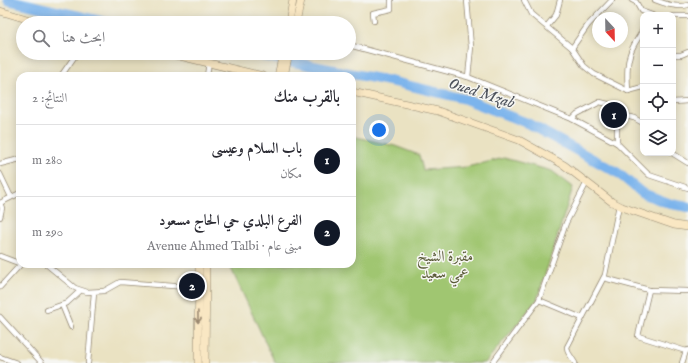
<!DOCTYPE html>
<html lang="ar">
<meta charset="utf-8">
<style>
:root{--surface:#fff;--page:#f7f7f7;--text:#2b2b33;--muted:#7c7c81;--line:#e1e1e2;--accent:#111827}
body{margin:0;font-family:"IM FELL English",Amiri,serif;background:var(--page);color:var(--text);direction:rtl}
.controls{position:absolute;right:12px;top:12px;display:grid;overflow:hidden;border-radius:8px;box-shadow:0 2px 10px #0003}
.controls button{width:36px;height:36px;display:grid;place-items:center;padding:0;border:0;border-bottom:1px solid var(--line);background:var(--surface);color:var(--text);font:20px sans-serif}
.compass{position:absolute;left:592px;top:12px;width:36px;height:36px;border-radius:50%;background:var(--surface);box-shadow:0 2px 10px #0003;rotate:158deg}
.you{position:absolute;left:379px;top:130px;width:14px;height:14px;margin:-10px;border:3px solid #fff;border-radius:50%;background:#1a73e8;box-shadow:0 0 0 6px #1a73e833}
.badge{display:grid;place-items:center;width:26px;height:26px;border-radius:50%;background:var(--accent);color:#fff;font-size:13px;font-weight:700}
.pin{position:absolute;translate:-50% -50%;border:2px solid #fff;box-shadow:0 1px 4px #0006}
.list{margin:0;padding:0;list-style:none}
h2{display:flex;justify-content:space-between;align-items:center;height:52px;margin:0;padding:0 16px;font-size:17px}
h2 small{font-size:13px;font-weight:400;color:var(--muted)}
.list li{display:grid;grid-template-columns:26px 1fr auto;gap:12px;align-items:center;box-sizing:border-box;height:72px;padding:0 16px;border-top:1px solid var(--line)}
.list b{display:block;font-size:15px;white-space:nowrap}
.list p{margin:0;font-size:13px;white-space:nowrap;color:var(--muted)}
.list em{font-size:13px;font-style:normal;color:var(--muted)}
.icon{flex:none;width:22px;height:22px;fill:none;stroke:currentColor;stroke-width:2;stroke-linecap:round;stroke-linejoin:round}
.map{position:relative;flex:none;width:688px;height:363px;overflow:hidden;direction:ltr}
.search{position:absolute;background:var(--surface);box-shadow:0 2px 10px #0003;left:16px;top:16px;width:340px;height:44px;display:flex;align-items:center;gap:10px;box-sizing:border-box;padding:0 14px;border-radius:22px;color:var(--muted);font-size:15px}
.panel{position:absolute;background:var(--surface);box-shadow:0 2px 10px #0003;left:16px;top:72px;width:340px;height:196px;border-radius:12px;direction:rtl}
.map>svg:first-child{display:block}
.green{fill:#a0c671;stroke:#6e7848}
.lines{fill:none;stroke-linecap:round;stroke-linejoin:round}
.river{stroke:#7cb4ec;stroke-width:10}
.street-casing{stroke:#928670;stroke-width:6}
.secondary-casing{stroke:#928670;stroke-width:8}
.street{stroke:#fff;stroke-width:4.5}
.secondary{stroke:#f9e7c3;stroke-width:7}
.oneway{stroke:#9a8870}
.labels{text-anchor:middle;stroke-width:3;stroke-linejoin:round;paint-order:stroke}
.park-label{font-size:15px;fill:#595937;stroke:#f6f6f2}
.water-label{font-size:16px;font-style:italic;fill:#4e535c;stroke:#f6f6f2}
</style>
<div class="map">
<svg width="688" height="363" viewBox="0 0 688 363">
<rect width="100%" height="100%" fill="#f6f6f2"/>
<filter id="ink" filterUnits="userSpaceOnUse"><feTurbulence type="fractalNoise" baseFrequency=".025" numOctaves="2"/><feDisplacementMap in="SourceGraphic" scale="8" xChannelSelector="R" yChannelSelector="G"/><feConvolveMatrix kernelMatrix="1 2 1 2 8 2 1 2 1" color-interpolation-filters="sRGB"/></filter>
<filter id="wash" filterUnits="userSpaceOnUse"><feTurbulence type="fractalNoise" baseFrequency=".012" numOctaves="4" result="noise"/><feDisplacementMap in="SourceGraphic" scale="16" xChannelSelector="R" yChannelSelector="G"/><feGaussianBlur stdDeviation="0.9" result="paint"/><feColorMatrix in="noise" values="0 0 0 0 0 0 0 0 0 0 0 0 0 0 0 0 0 1.4 0 .05"/><feComposite in="paint" operator="in"/></filter>
<g filter="url(#wash)">
<rect width="100%" height="100%" fill="#eae2c2"/>
<!-- green -->
<polygon class="green" points="352,136 395,146 419,155 423,170 467,167 504,158 552,171 573,187 537,300 485,363 275,363 229,264 352,264"/>
<g class="lines">
<!-- river -->
<g class="river">
<polyline points="8,0 110,23"/>
<polyline points="248,53 394,82 465,99 527,123 618,173 642,193 671,204 688,207"/>
</g>
</g>
</g>
<g filter="url(#ink)">
<g class="lines">
<!-- street casing -->
<g class="street-casing">
<g id="street">
<polyline points="467,0 471,47 468,77"/>
<polyline points="524,0 531,14 572,48 584,66 594,74 628,91 643,87"/>
<polyline points="632,0 636,2 641,11 652,15"/>
<path d="M655,0C665,4 678,8 688,5"/>
<polyline points="673,16 688,16"/>
<polyline points="374,21 373,13 391,9 391,0"/>
<polyline points="547,26 556,15 560,0"/>
<polyline points="349,45 468,77 572,119 617,143 649,175 688,188"/>
<polyline points="572,48 588,25 612,0"/>
<polyline points="673,55 681,55 688,52"/>
<polyline points="61,76 77,53"/>
<polyline points="207,76 209,62"/>
<path d="M628,91C627,76 626,59 634,45C637,39 641,35 643,28"/>
<polyline points="673,102 688,101"/>
<polyline points="617,114 617,143"/>
<polyline points="572,119 577,114 600,102 612,105 617,114 634,118 643,123"/>
<polyline points="672,153 688,163"/>
<polyline points="0,164 20,159"/>
<polyline points="0,174 11,197"/>
<polyline points="0,203 20,193"/>
<polyline points="0,203 2,208 0,217"/>
<polyline points="0,256 21,264"/>
<polyline points="46,264 75,288 87,292 104,291 120,282 200,288"/>
<polyline points="604,278 649,290 688,291"/>
<polyline points="0,287 21,264"/>
<polyline points="649,290 638,336 686,351 688,350"/>
<polyline points="539,300 582,318"/>
<polyline points="62,305 71,327"/>
<polyline points="47,310 67,303 80,291"/>
<polyline points="0,317 42,363"/>
<polyline points="0,357 17,363"/>
<polyline points="88,363 94,293"/>
<polyline points="492,363 539,300 566,223 587,182"/>
<polyline points="575,363 568,352 567,347 605,275 619,205"/>
<polyline points="682,363 686,351"/>
</g>
</g>
<!-- secondary casing -->
<g class="secondary-casing">
<g id="secondary">
<polyline points="0,11 40,23"/>
<polyline points="289,23 293,0"/>
<polyline points="296,23 301,0"/>
<polyline points="167,53 263,76"/>
<polyline points="278,76 283,53"/>
<polyline points="284,76 289,53"/>
<polyline points="352,92 438,111 519,140 564,165 612,202 622,207 674,225 688,227"/>
<polyline points="198,363 199,264"/>
<polyline points="205,363 206,264"/>
</g>
</g>
<!-- street -->
<use href="#street" class="street"/>
<!-- secondary -->
<use href="#secondary" class="secondary"/>
</g>
<!-- one-way arrows -->
<defs><path id="oneway-shaft" d="M-6 0H5M1.5-3L5.5 0L1.5 3" fill="none" stroke-width="1.6" stroke-linecap="round" stroke-linejoin="round"/></defs>
<use class="oneway" href="#oneway-shaft" transform="translate(198 317) rotate(89)"/>
</g>
<g class="labels">
<!-- park labels -->
<g class="park-label">
<text x="445" y="261">مقبرة الشيخ<tspan x="445" dy="17">عمي سعيد</tspan></text>
</g>
<!-- water labels -->
<g class="water-label">
<text transform="translate(482 92) rotate(18)" y="6">Oued Mzab</text>
</g>
</g>
</svg>
<div class="controls">
<button>+</button>
<button>−</button>
<button><svg class="icon" aria-label="locate" viewBox="0 0 24 24"><circle cx="12" cy="12" r="6"/><path d="M12 2v4M12 18v4M2 12h4M18 12h4"/></svg></button>
<button><svg class="icon" aria-label="layers" viewBox="0 0 24 24"><path d="M12 4l9 5-9 5-9-5zM3 14l9 5 9-5"/></svg></button>
</div>
<svg class="compass" viewBox="-18 -18 36 36"><path d="M0-13l5 13h-10z" fill="#e53935"/><path d="M0 13l5-13h-10z" fill="#7c7c81"/></svg>
<div class="you"></div>
<div class="pin badge" style="left:614px;top:115px">1</div>
<div class="pin badge" style="left:192px;top:286px">2</div>
<div class="search"><svg class="icon" aria-label="search" viewBox="0 0 24 24"><circle cx="10" cy="10" r="6"/><path d="M15 15l6 6"/></svg>ابحث هنا</div>
<section class="panel">
<h2>بالقرب منك<small>النتائج: 2</small></h2>
<ul class="list">
<li><span class="badge">1</span><div><b>باب السلام وعيسى</b><p>مكان</p></div><em>280 m</em></li>
<li><span class="badge">2</span><div><b>الفرع البلدي حي الحاج مسعود</b><p>مبنى عام · Avenue Ahmed Talbi</p></div><em>290 m</em></li>
</ul>
</section>
</div>
